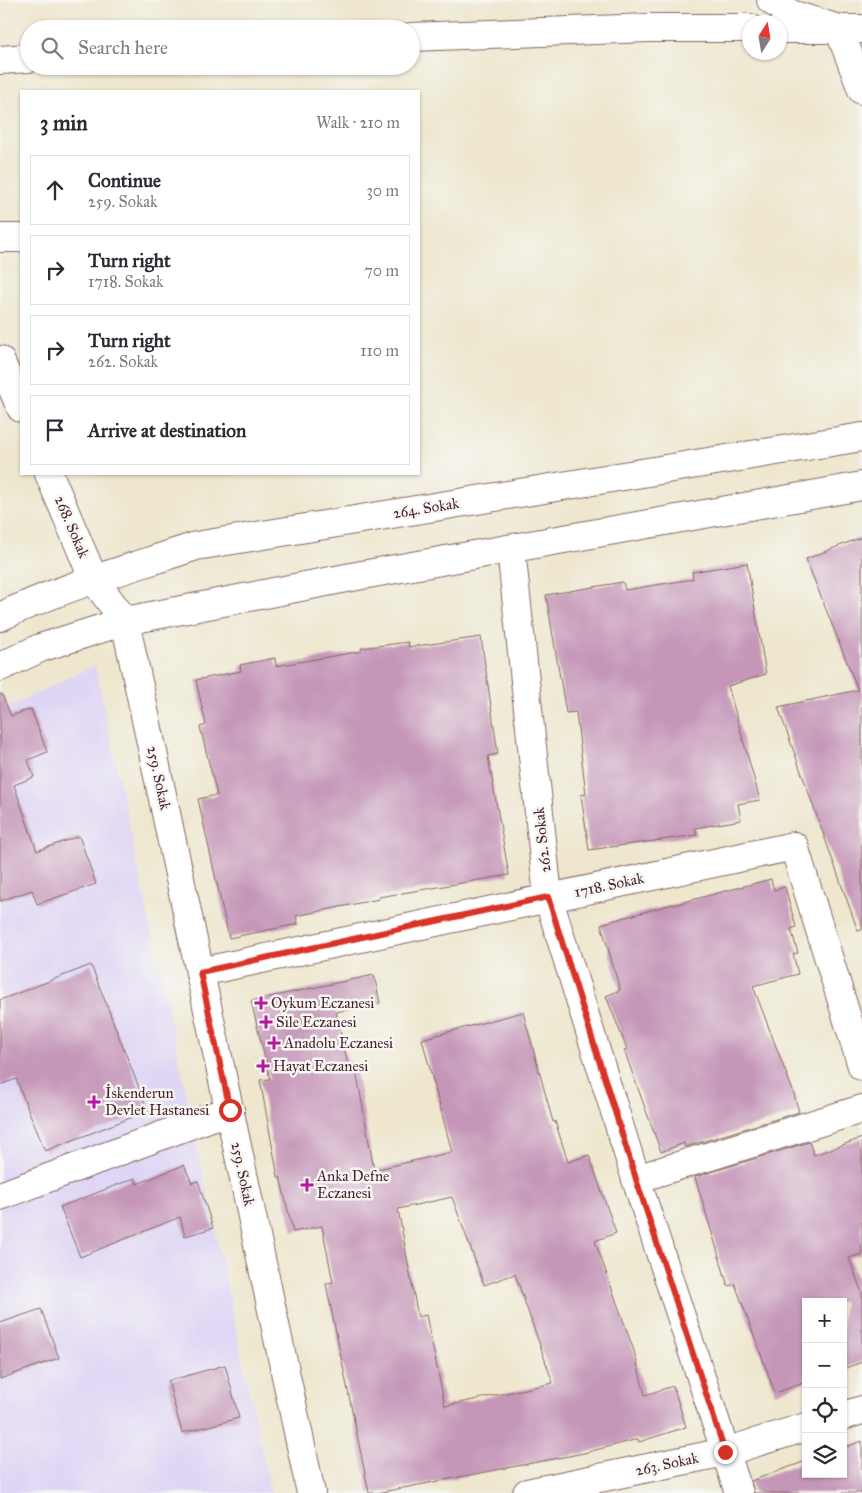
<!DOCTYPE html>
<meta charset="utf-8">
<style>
:root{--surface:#fff;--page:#f7f7f7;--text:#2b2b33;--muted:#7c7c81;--line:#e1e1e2}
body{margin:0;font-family:"IM FELL Great Primer",serif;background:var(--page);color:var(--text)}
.controls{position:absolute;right:15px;bottom:15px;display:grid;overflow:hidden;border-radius:0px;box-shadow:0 1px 4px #0004}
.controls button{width:45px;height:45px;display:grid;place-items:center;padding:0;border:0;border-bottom:1px solid var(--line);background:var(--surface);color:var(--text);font:25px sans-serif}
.compass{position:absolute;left:742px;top:15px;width:45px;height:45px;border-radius:50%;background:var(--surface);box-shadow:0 1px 4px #0004;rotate:11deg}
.stop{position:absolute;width:15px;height:15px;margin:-11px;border:4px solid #d93025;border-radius:50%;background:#fff}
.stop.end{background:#d93025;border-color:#fff;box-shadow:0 1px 5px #0008}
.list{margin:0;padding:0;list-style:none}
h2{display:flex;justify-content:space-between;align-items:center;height:65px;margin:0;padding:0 20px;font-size:21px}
h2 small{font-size:16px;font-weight:400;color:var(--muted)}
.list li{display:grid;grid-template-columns:32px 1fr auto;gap:15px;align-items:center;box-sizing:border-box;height:70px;margin:0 10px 10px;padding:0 10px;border:1px solid var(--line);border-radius:0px}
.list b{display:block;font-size:19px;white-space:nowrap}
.list p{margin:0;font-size:16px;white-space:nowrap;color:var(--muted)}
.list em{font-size:16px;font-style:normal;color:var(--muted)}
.icon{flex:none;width:28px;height:28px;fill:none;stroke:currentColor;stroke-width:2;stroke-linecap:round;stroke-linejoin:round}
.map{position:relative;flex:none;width:862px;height:1493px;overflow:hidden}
.search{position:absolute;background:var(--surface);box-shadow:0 1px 4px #0004;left:20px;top:20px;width:400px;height:55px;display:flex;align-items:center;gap:12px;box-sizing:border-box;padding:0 18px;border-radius:28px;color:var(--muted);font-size:19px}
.panel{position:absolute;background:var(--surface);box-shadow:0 1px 4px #0004;left:20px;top:90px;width:400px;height:385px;border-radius:0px}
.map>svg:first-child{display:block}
.built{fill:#dfd5f5}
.building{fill:#c596b8;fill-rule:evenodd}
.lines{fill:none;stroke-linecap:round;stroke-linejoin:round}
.minor-casing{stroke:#836564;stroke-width:30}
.major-casing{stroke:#836564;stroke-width:30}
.minor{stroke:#fff;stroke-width:28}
.major{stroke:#fff;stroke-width:28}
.route{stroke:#d93025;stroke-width:6}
.poi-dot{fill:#b5179e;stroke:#f6f6f2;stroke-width:2}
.labels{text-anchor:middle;stroke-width:5;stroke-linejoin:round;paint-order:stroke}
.street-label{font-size:15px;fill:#4a1f2b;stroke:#f6f6f2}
.poi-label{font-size:15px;fill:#4a1f2b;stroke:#f6f6f2;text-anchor:start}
</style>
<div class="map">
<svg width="862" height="1493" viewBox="0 0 862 1493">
<rect width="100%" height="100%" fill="#f6f6f2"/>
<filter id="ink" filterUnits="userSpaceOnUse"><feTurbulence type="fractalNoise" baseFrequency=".02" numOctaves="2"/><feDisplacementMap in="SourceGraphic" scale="10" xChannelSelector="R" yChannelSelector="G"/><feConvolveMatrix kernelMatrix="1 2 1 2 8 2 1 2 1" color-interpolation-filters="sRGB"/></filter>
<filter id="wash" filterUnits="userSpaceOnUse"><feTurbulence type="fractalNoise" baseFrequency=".0096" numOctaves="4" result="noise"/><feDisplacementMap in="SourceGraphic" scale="20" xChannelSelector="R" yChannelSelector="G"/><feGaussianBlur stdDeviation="1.12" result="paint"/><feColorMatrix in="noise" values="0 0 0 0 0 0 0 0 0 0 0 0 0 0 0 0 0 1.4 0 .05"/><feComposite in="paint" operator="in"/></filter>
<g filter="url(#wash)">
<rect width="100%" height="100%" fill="#eee7ce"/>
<!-- built -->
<polygon class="built" points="95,665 271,1493 0,1493 0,711"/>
<g id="blocks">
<!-- building -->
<g class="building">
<polygon points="862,537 862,930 858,931 778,707 858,690 806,559"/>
<polygon points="747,563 766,674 728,686 760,800 738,804 741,820 695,828 697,835 589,850 581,795 586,794 576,712 566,713 546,595 623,582 625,590 693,579 692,572"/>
<polygon points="481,637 498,754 488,756 509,875 379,897 379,899 296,916 298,924 229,938 198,799 217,795 200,727 206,725 196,680 241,671 240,665 275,658 276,666 362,651 361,648 408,642 409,647"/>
<polygon points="0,694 2,694 11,716 31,709 47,752 28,760 34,777 14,785 37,851 79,836 96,884 37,904 32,890 0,901"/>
<polygon points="771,879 774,890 785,887 796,927 791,929 798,953 793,954 798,974 753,986 794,1094 799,1112 685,1147 684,1143 661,1152 624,1050 627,1049 606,996 620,990 601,924 673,904 673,905"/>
<polygon points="91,965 148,1111 45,1151 16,1079 0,1085 0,1000"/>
<path d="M374,975L380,1003L336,1012L348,1065L355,1064L374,1170L452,1152L422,1039L523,1012L553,1122L555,1121L568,1162L589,1155L616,1233L595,1241L634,1351L645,1395L673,1386L686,1427L639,1442L638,1439L584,1453L377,1493H369L326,1284L333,1282L322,1226L293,1232L280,1177H278L260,1080L270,1079L251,1001ZM452,1197L484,1285L515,1274L553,1383L445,1406L426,1315L418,1317L398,1209Z"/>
<polygon points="862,1138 862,1254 849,1258 862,1293 862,1362 843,1369 843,1302 806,1302 806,1382 775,1393 735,1284 728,1286 695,1177 809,1142 814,1155"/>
<polygon points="184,1165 192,1183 198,1181 213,1228 185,1236 180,1217 80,1257 60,1207 135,1178 137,1184"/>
<polygon points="41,1309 59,1358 0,1379 0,1323"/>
<polygon points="225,1365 239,1418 182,1433 168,1381"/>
<polygon points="862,1441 862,1493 754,1493 751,1481 806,1461 806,1474 843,1474 843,1448"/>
</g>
</g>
</g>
<g filter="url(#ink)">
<use href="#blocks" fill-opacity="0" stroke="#836564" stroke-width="1"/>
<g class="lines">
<!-- minor casing -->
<g class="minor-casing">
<g id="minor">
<polyline points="0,238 21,238"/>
<polyline points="0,360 21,408"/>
<polyline points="49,474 94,580 125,621 311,1493"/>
<polyline points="511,549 548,897 636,1179 739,1493"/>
<path d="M0,617C62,587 131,568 196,546L862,437"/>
<polyline points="0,667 40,648 125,621 362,575 862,486"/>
<polyline points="200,972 794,846 862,1066"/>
<polyline points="636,1179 862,1109"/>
<polyline points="0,1196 230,1110"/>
<polyline points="843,1416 862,1410"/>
<polyline points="527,1493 725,1452 806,1427"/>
</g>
</g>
<!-- major casing -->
<g class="major-casing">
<g id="major">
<polyline points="771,0 791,14 839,29 862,29"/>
<polyline points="780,29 839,29 862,90"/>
<polyline points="411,37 649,28 750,28"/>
<polyline points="0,60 29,58"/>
</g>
</g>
<!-- minor -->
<use href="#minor" class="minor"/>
<!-- major -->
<use href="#major" class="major"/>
</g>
</g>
<g class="lines" filter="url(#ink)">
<!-- route -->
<polyline class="route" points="230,1110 200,972 548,897 636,1179 725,1452"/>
</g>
<!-- markers -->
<g class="poi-dot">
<path d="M258.5 995.5h5v5h5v5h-5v5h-5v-5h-5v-5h5z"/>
<path d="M263.5 1014.5h5v5h5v5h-5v5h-5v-5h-5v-5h5z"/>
<path d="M271.5 1035.5h5v5h5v5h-5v5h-5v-5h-5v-5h5z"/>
<path d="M260.5 1058.5h5v5h5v5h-5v5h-5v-5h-5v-5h5z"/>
<path d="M91.5 1094.5h5v5h5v5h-5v5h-5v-5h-5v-5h5z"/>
<path d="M304.5 1177.5h5v5h5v5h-5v5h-5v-5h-5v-5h5z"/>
</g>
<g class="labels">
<!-- street labels -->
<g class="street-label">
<text transform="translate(426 508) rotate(-9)" y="5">264. Sokak</text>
<text transform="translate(72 527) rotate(67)" y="5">268. Sokak</text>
<text transform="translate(159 778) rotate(78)" y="5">259. Sokak</text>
<text transform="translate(542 840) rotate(-96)" y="5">262. Sokak</text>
<text transform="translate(609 885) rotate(-12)" y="5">1718. Sokak</text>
<text transform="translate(243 1174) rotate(78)" y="5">259. Sokak</text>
<text transform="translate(667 1464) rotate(-12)" y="5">263. Sokak</text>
</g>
<!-- poi labels -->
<g class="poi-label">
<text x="271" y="1008">Oykum Eczanesi</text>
<text x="276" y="1027">Sile Eczanesi</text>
<text x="284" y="1048">Anadolu Eczanesi</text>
<text x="273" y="1071">Hayat Eczanesi</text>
<text x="105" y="1098">İskenderun<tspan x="105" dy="17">Devlet Hastanesi</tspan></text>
<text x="317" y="1181">Anka Defne<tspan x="317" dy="17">Eczanesi</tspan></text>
</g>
</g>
</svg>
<div class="controls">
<button>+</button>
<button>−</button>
<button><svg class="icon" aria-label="locate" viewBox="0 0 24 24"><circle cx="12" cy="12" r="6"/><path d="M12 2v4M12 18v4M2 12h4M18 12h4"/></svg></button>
<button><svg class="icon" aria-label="layers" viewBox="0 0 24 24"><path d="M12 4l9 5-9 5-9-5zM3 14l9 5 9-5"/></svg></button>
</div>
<svg class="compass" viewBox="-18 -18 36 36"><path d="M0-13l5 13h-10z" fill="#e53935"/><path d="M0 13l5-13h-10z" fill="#7c7c81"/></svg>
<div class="stop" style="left:230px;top:1110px"></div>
<div class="stop end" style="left:725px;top:1452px"></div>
<div class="search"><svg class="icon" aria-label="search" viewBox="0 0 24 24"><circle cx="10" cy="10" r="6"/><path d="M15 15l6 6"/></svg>Search here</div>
<section class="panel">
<h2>3 min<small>Walk · 210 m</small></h2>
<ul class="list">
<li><svg class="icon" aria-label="ahead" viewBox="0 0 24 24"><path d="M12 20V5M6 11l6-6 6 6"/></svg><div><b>Continue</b><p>259. Sokak</p></div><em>30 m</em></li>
<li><svg class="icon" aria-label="right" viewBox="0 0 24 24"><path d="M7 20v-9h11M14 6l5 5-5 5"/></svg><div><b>Turn right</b><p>1718. Sokak</p></div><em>70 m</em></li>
<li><svg class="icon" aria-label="right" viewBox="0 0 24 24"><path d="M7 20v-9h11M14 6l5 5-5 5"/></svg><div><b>Turn right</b><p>262. Sokak</p></div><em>110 m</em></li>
<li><svg class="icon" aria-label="arrive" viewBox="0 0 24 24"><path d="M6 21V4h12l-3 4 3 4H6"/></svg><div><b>Arrive at destination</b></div></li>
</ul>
</section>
</div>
